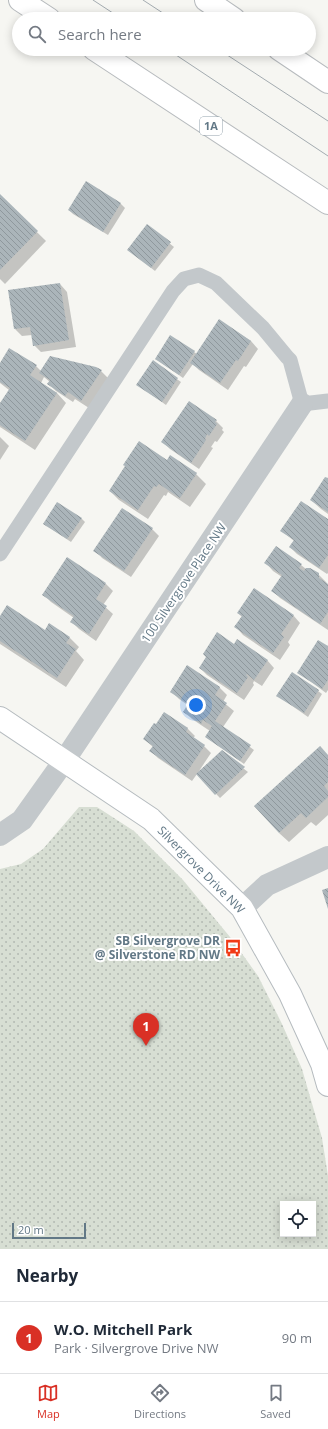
<!DOCTYPE html>
<meta charset="utf-8">
<style>
:root{--surface:#fff;--page:#f2f2f3;--text:#1f2937;--muted:#747a83;--line:#e0e1e3;--accent:#d93025}
body{margin:0;font-family:"Open Sans",sans-serif;background:var(--page);color:var(--text)}
.controls{position:absolute;right:12px;bottom:12px;display:grid;overflow:hidden;border-radius:0px;box-shadow:0 2px 10px #0003}
.controls button{width:36px;height:36px;display:grid;place-items:center;padding:0;border:0;border-bottom:1px solid var(--line);background:var(--surface);color:var(--text);font:20px sans-serif}
.scale{position:absolute;left:12px;bottom:10px;width:74px;box-sizing:border-box;padding-left:4px;border:2px solid #627886;border-top:0;font-size:11px;line-height:14px;white-space:nowrap;color:#627886;-webkit-text-stroke:3px #fff;paint-order:stroke}
.you{position:absolute;left:196px;top:705px;width:14px;height:14px;margin:-10px;border:3px solid #fff;border-radius:50%;background:#1a73e8;box-shadow:0 0 0 6px #1a73e833}
.badge{display:grid;place-items:center;width:26px;height:26px;border-radius:50%;background:var(--accent);color:#fff;font-size:13px;font-weight:700}
.pin{position:absolute;translate:-50% -33px;filter:drop-shadow(0 1px 2px #0008)}
.pin::after{content:'';position:absolute;top:21px;width:14px;height:12px;background:inherit;clip-path:polygon(0 0,100% 0,50% 100%)}
.list{margin:0;padding:0;list-style:none}
h2{display:flex;justify-content:space-between;align-items:center;height:52px;margin:0;padding:0 16px;font-size:17px}
h2 small{font-size:13px;font-weight:400;color:var(--muted)}
.list li{display:grid;grid-template-columns:26px 1fr auto;gap:12px;align-items:center;box-sizing:border-box;height:72px;padding:0 16px;border-top:1px solid var(--line)}
.list b{display:block;font-size:15px;white-space:nowrap}
.list p{margin:0;font-size:13px;white-space:nowrap;color:var(--muted)}
.list em{font-size:13px;font-style:normal;color:var(--muted)}
.icon{flex:none;width:22px;height:22px;fill:none;stroke:currentColor;stroke-width:2;stroke-linecap:round;stroke-linejoin:round}
.map{position:relative;flex:none;width:328px;height:1249px;overflow:hidden}
.search{position:absolute;background:var(--surface);box-shadow:0 2px 10px #0003;left:12px;right:12px;top:12px;height:44px;display:flex;align-items:center;gap:10px;box-sizing:border-box;padding:0 14px;border-radius:22px;color:var(--muted);font-size:15px}
.sheet{height:124px;background:var(--surface)}
nav{display:flex;justify-content:space-around;align-items:center;box-sizing:border-box;height:56px;border-top:1px solid var(--line);background:var(--surface);font-size:11px;color:var(--muted)}
nav a{display:grid;justify-items:center;gap:2px}
nav .on{color:var(--accent)}
.map>svg:first-child{display:block}
.park{fill:url(#park-dots);fill-rule:evenodd}
.shadow{fill:#0003}
.building{fill:url(#building-back-hatch)}
.lines{fill:none;stroke-linecap:round;stroke-linejoin:round}
.secondary-casing{stroke:#b5bbbf;stroke-width:24}
.highway-casing{stroke:#b7bbbe;stroke-width:24}
.lane{stroke:#c3c8cb;stroke-width:15}
.street{stroke:#c3c8cb;stroke-width:22}
.secondary{stroke:#fff;stroke-width:22}
.highway{stroke:#fff;stroke-width:22}
.tram{stroke:#a3abb0;stroke-width:1}
.labels{text-anchor:middle;stroke-width:4;stroke-linejoin:round;paint-order:stroke}
.shield{fill:#fff;stroke:#91a0aa;stroke-width:1}
.shield-label{font-size:11px;font-weight:bold;fill:#627886}
.street-label{font-size:12px;fill:#627886;stroke:#fff}
.poi-label{font-size:12px;font-weight:bold;fill:#627886;stroke:#fff;text-anchor:end}
</style>
<div class="map">
<svg width="328" height="1249" viewBox="0 0 328 1249">
<defs>
<pattern id="park-dots" width="8" height="8" patternUnits="userSpaceOnUse"><rect width="8" height="8" fill="#d7ded3"/><path d="M2 2h.1M6 6h.1" fill="none" stroke="#b2b9b1" stroke-width="1.8" stroke-linecap="round"/></pattern>
<pattern id="building-back-hatch" width="6" height="6" patternUnits="userSpaceOnUse"><rect width="6" height="6" fill="#abb5ba"/><path d="M-1 5l2 2M0 0l6 6M5-1l2 2" fill="none" stroke="#8f989d"/></pattern>
</defs>
<rect width="100%" height="100%" fill="#f6f6f2"/>
<!-- park -->
<path class="park" d="M79,807H97L134,831L183,880L230,937L258,976L282,1024L302,1069L322,1138L328,1176V1249H0V869L21,864L43,849ZM283,1204H313V1234H283Z"/>
<!-- shadow -->
<g class="shadow">
<polygon points="87,182 121,204 125,208 108,235 73,214 69,210"/>
<polygon points="0,196 46,241 5,284 0,279"/>
<polygon points="147,225 174,247 155,271 132,253"/>
<polygon points="60,284 67,292 76,347 41,352 34,345 32,335 22,336 15,329 9,291"/>
<polygon points="219,320 251,341 258,349 246,367 244,366 228,390 199,370 193,364 183,378 156,359 194,352 197,354"/>
<polygon points="153,362 181,382 166,405 142,388"/>
<polygon points="0,365 36,366 41,371 101,371 108,378 89,408 75,399 73,402 56,391 49,384 50,382 44,377 41,383 57,393 66,403 35,450 0,427 0,405 9,390 0,383"/>
<polygon points="216,421 223,428 222,430 224,432 217,442 215,441 211,447 213,448 199,469 170,449 163,442"/>
<polygon points="0,437 9,446 0,460"/>
<polygon points="167,461 196,474 206,484 190,507 168,492 166,496 164,495 148,519 119,500 110,491"/>
<polygon points="328,480 328,514 321,509 311,500"/>
<polygon points="81,518 85,522 71,542 44,524"/>
<polygon points="328,521 328,573 327,574 297,554 290,547 294,541 282,531"/>
<polygon points="152,529 159,536 131,577 102,558 95,550"/>
<polygon points="67,559 106,584 113,591 103,605 113,614 96,641 79,629 72,622 74,618 51,602 44,595"/>
<polygon points="266,563 301,565 306,569 318,574 326,582 328,585 328,630 280,598 273,591 282,577 273,571"/>
<polygon points="238,613 293,615 300,623 288,642 290,645 280,660 243,635 236,627 242,617"/>
<polygon points="0,618 69,637 79,647 76,651 84,660 66,687 0,644"/>
<polygon points="234,645 267,660 274,668 262,686 254,681 253,683 254,685 244,700 207,675 200,668"/>
<polygon points="328,648 328,690 326,693 298,672"/>
<polygon points="188,667 220,688 227,695 223,702 234,711 223,727 254,750 244,764 206,737 210,731 192,719 185,712 189,706 179,699 171,691"/>
<polygon points="318,691 322,694 308,717 278,696"/>
<polygon points="165,713 188,729 195,736 193,738 204,746 211,753 199,771 222,752 248,772 220,798 197,774 192,781 158,758 151,751 153,747 144,739 156,726"/>
<polygon points="328,756 328,815 316,826 311,822 289,842 279,833"/>
</g>
<!-- building -->
<g class="building">
<polygon points="86,181 121,203 103,232 68,210"/>
<polygon points="0,194 38,231 0,270"/>
<polygon points="147,224 171,242 151,268 127,250"/>
<polygon points="60,283 69,340 33,346 30,327 14,329 8,290"/>
<polygon points="219,319 251,341 238,361 236,360 220,383 190,363"/>
<polygon points="170,335 195,351 179,375 155,359"/>
<polygon points="9,348 37,365 30,375 57,393 25,441 0,425 0,403 10,388 0,382 0,363"/>
<polygon points="50,356 96,367 102,370 81,401 68,392 65,396 47,384 50,380 39,373"/>
<polygon points="153,360 178,378 162,402 136,385"/>
<polygon points="189,401 217,420 215,422 217,424 209,436 207,434 205,439 206,440 191,463 161,442"/>
<polygon points="139,441 167,460 170,455 197,473 180,498 159,484 156,487 154,486 138,510 109,491 125,466 123,465"/>
<polygon points="325,477 328,478 328,512 310,500"/>
<polygon points="301,501 328,519 328,555 319,568 289,547 294,540 280,531"/>
<polygon points="57,502 82,518 67,539 43,524"/>
<polygon points="122,508 153,528 124,571 93,551"/>
<polygon points="276,546 302,564 299,568 304,571 306,568 310,568 319,573 319,578 328,584 328,612 320,624 271,591 282,575 264,563"/>
<polygon points="67,557 106,583 96,599 107,606 89,634 70,622 74,616 42,595"/>
<polygon points="254,588 294,615 281,634 284,637 273,653 234,627 242,616 237,613"/>
<polygon points="7,605 45,630 49,623 70,637 66,643 76,649 57,678 0,641 0,616"/>
<polygon points="217,632 234,644 237,639 268,660 254,680 247,674 246,675 248,677 237,693 199,668 206,657 203,654"/>
<polygon points="318,640 328,646 328,680 322,689 297,673"/>
<polygon points="187,665 220,687 215,695 227,703 215,721 251,745 240,761 205,737 212,726 203,720 201,724 183,712 188,704 170,692"/>
<polygon points="292,672 319,690 304,713 276,696"/>
<polygon points="164,712 188,728 186,732 205,745 185,775 149,751 153,746 143,739 154,723 156,724"/>
<polygon points="320,746 328,755 328,782 324,786 328,791 328,797 306,818 301,813 279,833 254,806"/>
<polygon points="222,750 245,767 215,795 196,774"/>
<polygon points="328,888 328,909 322,890"/>
</g>
<g class="lines">
<!-- secondary casing -->
<g class="secondary-casing">
<polyline id="secondary" points="0,718 151,819 242,908 290,994 322,1064 328,1085"/>
</g>
<!-- highway casing -->
<g class="highway-casing">
<g id="highway">
<polyline points="20,0 49,19"/>
<polyline points="206,0 234,19"/>
<polyline points="94,49 328,203"/>
<polyline points="279,49 328,82"/>
</g>
</g>
<!-- lane -->
<polyline class="lane" points="0,554 173,291 184,279 199,275 216,283 263,328 287,357 290,360 302,404 328,401"/>
<!-- street -->
<g class="street">
<polyline points="0,835 22,820 64,761 302,404"/>
<polyline points="242,908 267,885 328,857"/>
</g>
<!-- secondary -->
<use href="#secondary" class="secondary"/>
<!-- highway -->
<use href="#highway" class="highway"/>
<!-- tram -->
<g class="tram">
<polyline points="93,0 122,19"/>
<polyline points="143,0 172,19"/>
<polyline points="167,49 328,156"/>
<polyline points="218,49 328,121"/>
</g>
</g>
<!-- icons -->
<defs>
<g id="bus-bare" transform="scale(1.38)"><path d="M-5-6H5V4H4V6H2V4H-2V6H-4V4H-5ZM-3.5-4V0h7V-4ZM-3.5 1.2v1.5H-2V1.2ZM2 1.2v1.5H3.5V1.2Z" fill="#f13b17" stroke="#fff" stroke-width="2.5" paint-order="stroke"/></g>
</defs>
<g fill-rule="evenodd">
<use href="#bus-bare" x="233" y="948"/>
</g>
<g class="labels">
<!-- shield labels -->
<rect class="shield" x="200" y="117" width="22" height="18" rx="3"/>
<g class="shield-label">
<text x="211" y="130">1A</text>
</g>
<!-- street labels -->
<g class="street-label">
<text transform="translate(184 583) rotate(-56)" y="4">100 Silvergrove Place NW</text>
<text transform="translate(201 870) rotate(45)" y="4">Silvergrove Drive NW</text>
</g>
<!-- poi labels -->
<g class="poi-label">
<text x="220" y="945">SB Silvergrove DR<tspan x="220" dy="14">@ Silverstone RD NW</tspan></text>
</g>
</g>
</svg>
<div class="controls">
<button><svg class="icon" aria-label="locate" viewBox="0 0 24 24"><circle cx="12" cy="12" r="6"/><path d="M12 2v4M12 18v4M2 12h4M18 12h4"/></svg></button>
</div>
<div class="scale">20 m</div>
<div class="you"></div>
<div class="pin badge" style="left:146px;top:1046px">1</div>
<div class="search"><svg class="icon" aria-label="search" viewBox="0 0 24 24"><circle cx="10" cy="10" r="6"/><path d="M15 15l6 6"/></svg>Search here</div>
</div>
<section class="sheet">
<h2>Nearby<small></small></h2>
<ul class="list">
<li><span class="badge">1</span><div><b>W.O. Mitchell Park</b><p>Park · Silvergrove Drive NW</p></div><em>90 m</em></li>
</ul>
</section>
<nav>
<a class="on"><svg class="icon" aria-label="map" viewBox="0 0 24 24"><path d="M3 6l6-2 6 2 6-2v14l-6 2-6-2-6 2zM9 4v14M15 6v14"/></svg>Map</a>
<a><svg class="icon" aria-label="directions" viewBox="0 0 24 24"><path d="M12 3l9 9-9 9-9-9zM9 14v-3h6M13 9l2 2-2 2"/></svg>Directions</a>
<a><svg class="icon" aria-label="saved" viewBox="0 0 24 24"><path d="M7 4h10v16l-5-4-5 4z"/></svg>Saved</a>
</nav>
